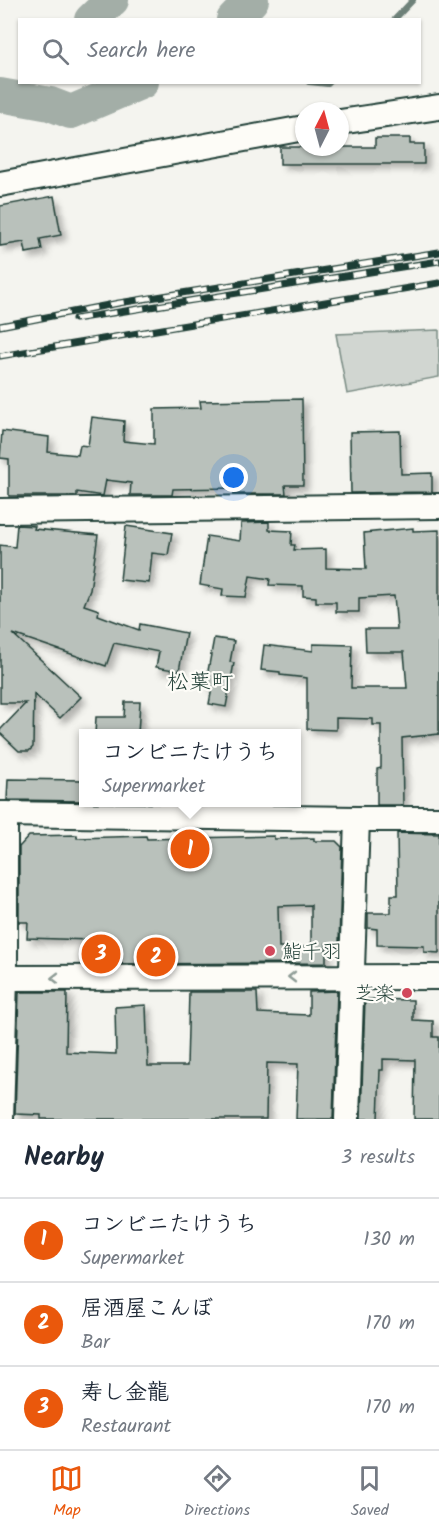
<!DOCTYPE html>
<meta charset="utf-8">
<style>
:root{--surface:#fff;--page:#f2f2f3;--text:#1f2937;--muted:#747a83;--line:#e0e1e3;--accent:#ea580c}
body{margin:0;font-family:Kalam,"Klee One",sans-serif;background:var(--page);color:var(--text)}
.compass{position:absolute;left:295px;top:102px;width:54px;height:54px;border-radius:50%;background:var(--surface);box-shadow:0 2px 4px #0004;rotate:6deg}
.you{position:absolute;left:234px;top:478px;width:21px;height:21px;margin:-15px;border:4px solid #fff;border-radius:50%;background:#1a73e8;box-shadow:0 0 0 9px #1a73e833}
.badge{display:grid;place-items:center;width:39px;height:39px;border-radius:50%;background:var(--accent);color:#fff;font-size:20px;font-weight:700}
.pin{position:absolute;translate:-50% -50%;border:3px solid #fff;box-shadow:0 2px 6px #0006}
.popup{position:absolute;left:79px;top:729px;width:222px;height:78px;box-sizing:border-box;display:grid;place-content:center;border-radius:0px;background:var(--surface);filter:drop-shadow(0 2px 4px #0005);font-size:20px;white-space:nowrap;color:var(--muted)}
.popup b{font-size:22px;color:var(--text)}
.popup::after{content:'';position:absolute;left:50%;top:100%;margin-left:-12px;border:12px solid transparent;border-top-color:var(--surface)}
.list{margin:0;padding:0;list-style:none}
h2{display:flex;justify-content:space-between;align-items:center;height:78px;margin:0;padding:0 24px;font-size:26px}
h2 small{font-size:20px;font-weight:400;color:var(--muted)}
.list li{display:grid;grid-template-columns:39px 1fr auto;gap:18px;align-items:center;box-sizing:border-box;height:84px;padding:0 24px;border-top:2px solid var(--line)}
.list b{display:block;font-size:22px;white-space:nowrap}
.list p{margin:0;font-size:20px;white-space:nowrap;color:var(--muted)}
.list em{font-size:20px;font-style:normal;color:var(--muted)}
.icon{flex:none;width:33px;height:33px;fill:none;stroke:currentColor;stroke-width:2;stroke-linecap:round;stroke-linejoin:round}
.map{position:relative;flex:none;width:439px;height:1119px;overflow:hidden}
.search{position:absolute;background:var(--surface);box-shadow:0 2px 4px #0004;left:18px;right:18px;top:18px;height:66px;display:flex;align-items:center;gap:15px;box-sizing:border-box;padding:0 21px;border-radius:0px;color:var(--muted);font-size:22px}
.sheet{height:330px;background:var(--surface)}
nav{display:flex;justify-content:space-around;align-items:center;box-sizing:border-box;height:84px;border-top:2px solid var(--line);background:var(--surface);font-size:16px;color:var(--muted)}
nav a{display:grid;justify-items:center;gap:3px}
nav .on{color:var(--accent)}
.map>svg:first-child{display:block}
.green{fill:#d1d6d1;stroke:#788a82;stroke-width:1.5}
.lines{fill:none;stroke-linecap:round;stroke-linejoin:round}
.stream{stroke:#6e8179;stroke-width:6}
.river{stroke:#a3aea7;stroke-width:34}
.building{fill:#b9c1bb;stroke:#1f3d34;stroke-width:1.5;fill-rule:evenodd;filter:url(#shadow)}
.minor-casing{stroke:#1f3d34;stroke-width:28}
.minor{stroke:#fdfcf7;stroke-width:24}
.rail-casing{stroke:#1f3d34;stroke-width:7}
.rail{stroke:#fdfcf7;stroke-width:4.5;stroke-dasharray:14;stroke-linecap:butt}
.oneway{stroke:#8e9c96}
.poi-dot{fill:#d1495b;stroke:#fdfcf7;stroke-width:2}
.labels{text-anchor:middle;stroke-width:4.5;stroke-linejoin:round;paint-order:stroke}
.poi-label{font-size:20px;fill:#1f3d34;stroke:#fdfcf7;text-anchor:start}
.quarter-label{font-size:22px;fill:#1f3d34;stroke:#fdfcf7}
</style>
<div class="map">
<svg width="439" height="1119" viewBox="0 0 439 1119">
<defs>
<filter id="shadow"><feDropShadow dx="5" dy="5" stdDeviation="3" flood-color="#0004"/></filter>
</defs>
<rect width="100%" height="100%" fill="#f4f4ef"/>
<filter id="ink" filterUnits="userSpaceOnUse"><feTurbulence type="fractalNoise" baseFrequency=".0167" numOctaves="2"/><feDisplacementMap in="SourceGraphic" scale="12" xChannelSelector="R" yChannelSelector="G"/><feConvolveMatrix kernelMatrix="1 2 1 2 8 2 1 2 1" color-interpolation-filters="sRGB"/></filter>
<g filter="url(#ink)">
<!-- green -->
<polygon class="green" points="439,330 439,377 347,394 336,334"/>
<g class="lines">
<!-- stream -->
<g class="stream">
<polyline points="394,20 413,0"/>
<polyline points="309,82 328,84 330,82"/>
</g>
<!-- river -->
<g class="river">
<polyline points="91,20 112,0"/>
<polyline points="233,20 252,0"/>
<polyline points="0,95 50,104 71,112 142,82"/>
</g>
</g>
<!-- building -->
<g class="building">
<polygon points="375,138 410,138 410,144 424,144 424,164 280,164 280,147 375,147"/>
<polygon points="54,196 61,235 40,239 42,250 26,253 24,242 0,246 0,206"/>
<polygon points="302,399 303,485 285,485 286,494 234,494 233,488 173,489 172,495 130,495 131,483 106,480 103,496 77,492 77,496 9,496 9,459 0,458 2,431 49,437 48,452 78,455 80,445 88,446 92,417 124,421 123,441 154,444 154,409 201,408 200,401"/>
<polygon points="400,431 401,474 432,473 432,492 351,493 350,432"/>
<polygon points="269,522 269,530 292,531 291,545 295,545 294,550 326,549 326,568 366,569 364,533 413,528 413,531 439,530 439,734 402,738 403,805 377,805 377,769 381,768 381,725 373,725 373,719 336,718 336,730 307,729 307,678 280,675 280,672 261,670 264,645 313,651 313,644 352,645 351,688 407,688 404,652 366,652 365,629 397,629 394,596 359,598 359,612 336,612 336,602 316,602 316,597 303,596 303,586 269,585 270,579 250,576 246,597 222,596 223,589 200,585 207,536 240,541 241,523"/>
<polygon points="17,525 35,526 34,529 98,535 90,590 84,605 99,610 98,615 139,630 140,624 186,633 179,671 156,667 159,652 114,643 106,666 13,634 81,697 60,718 34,694 33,747 29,751 19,751 0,733 0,730 26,703 0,703 0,545 15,547"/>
<polygon points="126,526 172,533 168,555 152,553 149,583 120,580"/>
<polygon points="214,638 234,641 230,662 234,663 226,707 209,704 212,688 205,687"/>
<polygon points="125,702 140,702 138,734 95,734 96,717 124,717"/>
<polygon points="8,779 84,780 84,801 7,800"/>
<polygon points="397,833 439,834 439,953 424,952 424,946 377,945 377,929 368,928 368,913 391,913 391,895 398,895"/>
<path d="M77,835V838L146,836L147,839L274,836V839L314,838V841H336L342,847L339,943H326V963L91,964V940L27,938L28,922H19V847L29,836ZM311,905V947H279L278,906Z"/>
<polygon points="337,991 333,1119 296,1119 298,1064 267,1063 266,1119 41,1119 41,1115 15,1114 19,992 67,992 66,1052 116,1054 115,1007 146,1005 148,1066 187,1066 189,992 257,992 258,1013 309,1015 309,992"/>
<polygon points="365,999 413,1000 413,1020 433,1021 433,1037 439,1037 439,1119 414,1119 415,1060 383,1059 383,1070 380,1070 378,1119 361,1119"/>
</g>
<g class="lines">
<!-- minor casing -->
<g class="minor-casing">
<g id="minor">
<polyline points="340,122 439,107"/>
<polyline points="0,184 304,128"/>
<polyline points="0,511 439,506"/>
<polyline points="0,814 357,819 439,819"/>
<polyline points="0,978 439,977"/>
<polyline points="1,1119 5,978 5,814"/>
<polyline points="347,1119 357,819"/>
</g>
</g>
<!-- minor -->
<use href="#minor" class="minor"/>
<!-- rail casing -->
<g class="rail-casing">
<g id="rail">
<polyline points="75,319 439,261"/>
<polyline points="0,326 119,303 439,252"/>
<polyline points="0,356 439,283"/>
</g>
</g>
<!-- rail -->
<use href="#rail" class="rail"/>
</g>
<!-- one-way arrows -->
<defs><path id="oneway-chevron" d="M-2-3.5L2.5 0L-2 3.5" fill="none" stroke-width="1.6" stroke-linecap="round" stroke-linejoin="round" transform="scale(1.5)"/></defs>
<g class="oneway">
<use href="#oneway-chevron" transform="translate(292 977) rotate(180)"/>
<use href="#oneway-chevron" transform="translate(55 978) rotate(180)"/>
</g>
</g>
<!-- markers -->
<g class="poi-dot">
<circle cx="270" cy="951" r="6"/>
<circle cx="407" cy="993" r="6"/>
</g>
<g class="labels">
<!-- poi labels -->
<g class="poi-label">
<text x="282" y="958">鮨千羽</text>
<text x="395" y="1000" text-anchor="end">芝楽</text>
</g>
<!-- quarter labels -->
<g class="quarter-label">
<text x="200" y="689">松葉町</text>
</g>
</g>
</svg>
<svg class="compass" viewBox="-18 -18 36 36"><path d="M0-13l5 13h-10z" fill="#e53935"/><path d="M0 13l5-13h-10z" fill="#747a83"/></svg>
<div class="you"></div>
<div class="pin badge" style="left:190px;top:849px">1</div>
<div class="popup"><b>コンビニたけうち</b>Supermarket</div>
<div class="pin badge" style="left:156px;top:957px">2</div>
<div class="pin badge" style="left:101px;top:954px">3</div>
<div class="search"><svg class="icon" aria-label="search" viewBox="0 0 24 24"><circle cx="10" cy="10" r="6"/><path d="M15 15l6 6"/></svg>Search here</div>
</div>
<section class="sheet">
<h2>Nearby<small>3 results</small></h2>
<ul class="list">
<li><span class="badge">1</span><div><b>コンビニたけうち</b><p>Supermarket</p></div><em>130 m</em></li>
<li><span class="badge">2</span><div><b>居酒屋こんぼ</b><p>Bar</p></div><em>170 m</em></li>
<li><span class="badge">3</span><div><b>寿し金龍</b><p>Restaurant</p></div><em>170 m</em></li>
</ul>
</section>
<nav>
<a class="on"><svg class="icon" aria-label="map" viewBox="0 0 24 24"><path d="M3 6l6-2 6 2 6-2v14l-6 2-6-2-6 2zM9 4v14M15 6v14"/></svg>Map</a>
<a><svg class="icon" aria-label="directions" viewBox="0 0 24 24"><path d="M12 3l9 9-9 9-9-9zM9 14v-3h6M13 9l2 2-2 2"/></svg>Directions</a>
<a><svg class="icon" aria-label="saved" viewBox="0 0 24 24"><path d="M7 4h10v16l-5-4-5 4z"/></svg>Saved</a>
</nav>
